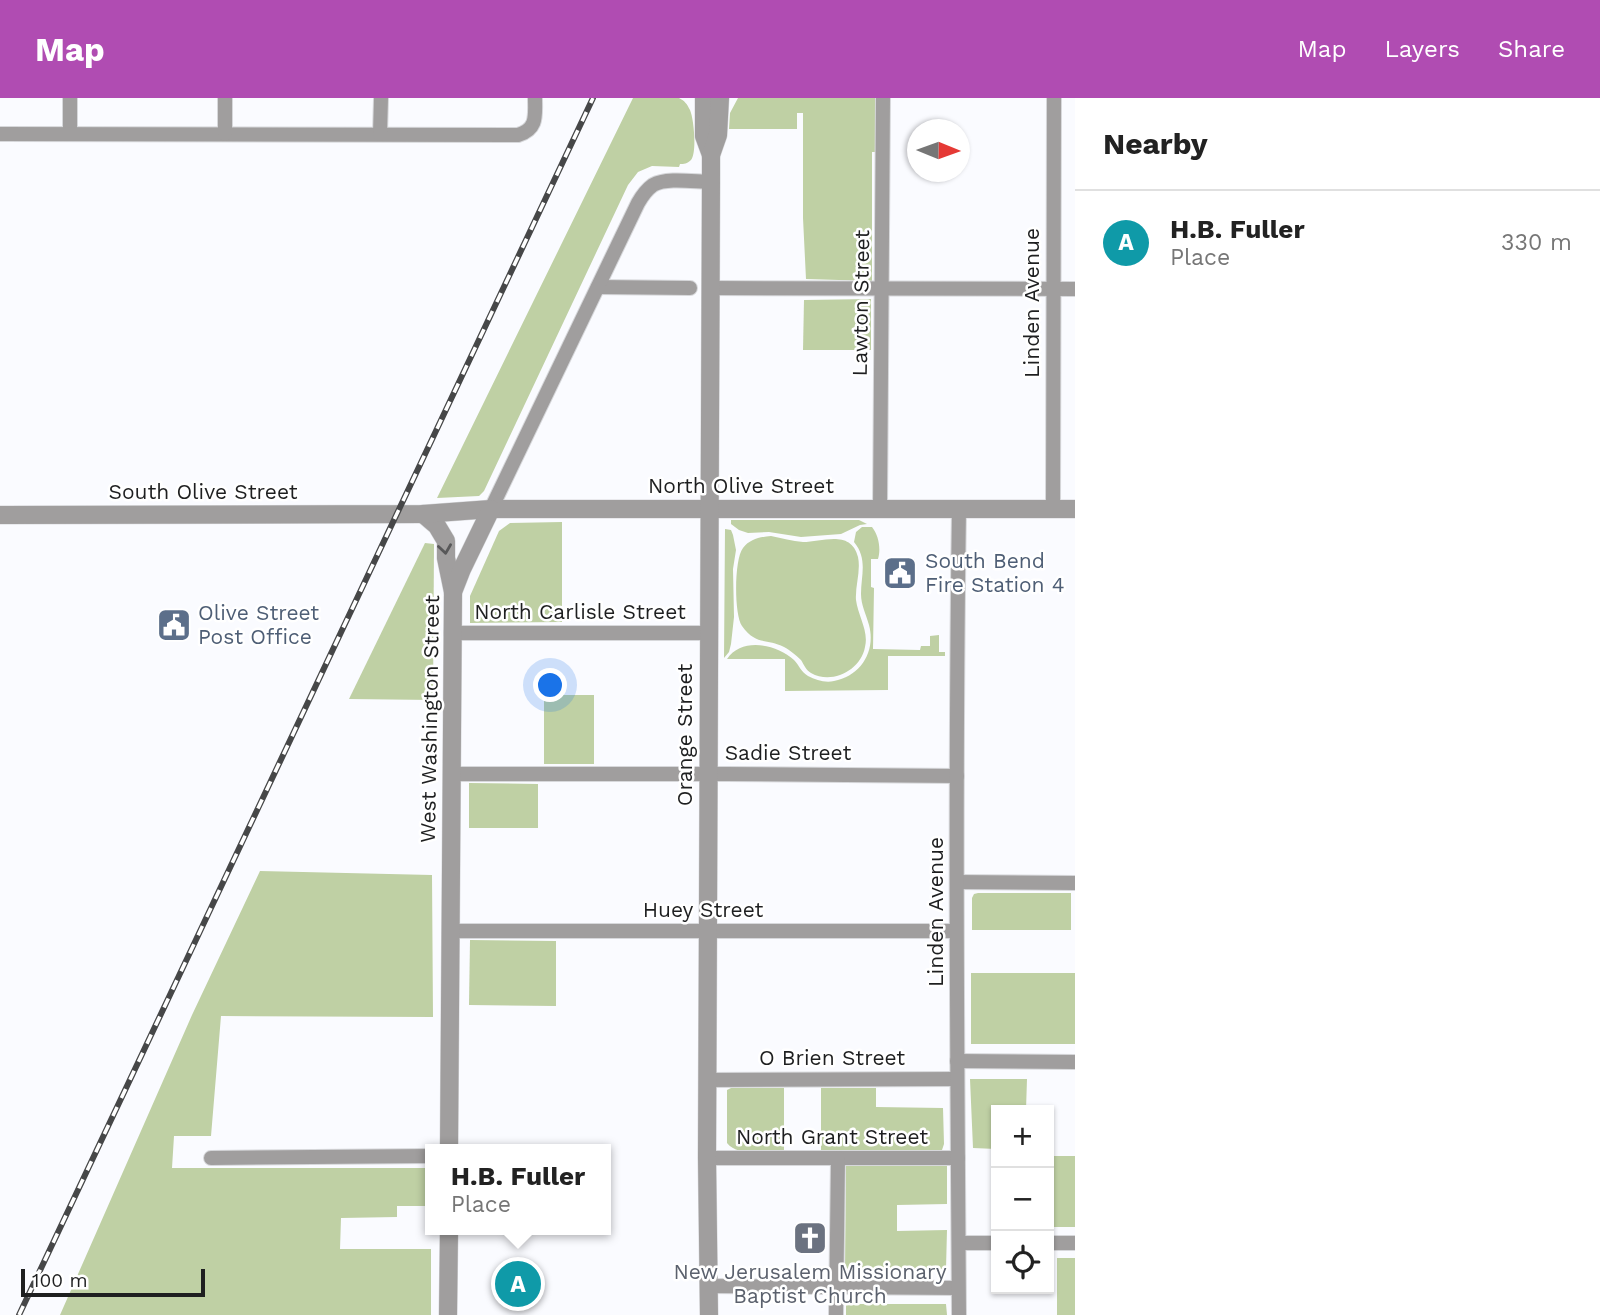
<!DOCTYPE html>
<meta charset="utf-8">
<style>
:root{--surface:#fff;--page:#f6f6f6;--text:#222;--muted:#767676;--line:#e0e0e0;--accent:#b04cb2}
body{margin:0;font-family:"Work Sans",sans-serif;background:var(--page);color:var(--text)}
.controls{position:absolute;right:21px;bottom:21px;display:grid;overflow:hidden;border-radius:0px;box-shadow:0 2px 5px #0004}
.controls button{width:63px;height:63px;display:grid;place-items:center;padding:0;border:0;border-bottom:2px solid var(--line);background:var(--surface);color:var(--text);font:35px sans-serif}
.compass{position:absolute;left:907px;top:21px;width:63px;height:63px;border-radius:50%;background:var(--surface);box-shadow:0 2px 5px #0004;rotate:91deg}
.scale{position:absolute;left:21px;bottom:18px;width:184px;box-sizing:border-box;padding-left:7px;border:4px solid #1e1f20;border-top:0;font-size:19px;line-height:24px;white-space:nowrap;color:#1e1f20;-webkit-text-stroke:5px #fff;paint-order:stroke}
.you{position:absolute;left:551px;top:588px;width:24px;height:24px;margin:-18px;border:5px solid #fff;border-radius:50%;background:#1a73e8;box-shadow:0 0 0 10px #1a73e833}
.badge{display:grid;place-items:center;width:46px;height:46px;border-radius:50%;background:var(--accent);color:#fff;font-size:23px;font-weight:700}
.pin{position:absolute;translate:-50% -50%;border:4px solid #fff;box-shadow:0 2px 7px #0006}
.popup{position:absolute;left:425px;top:1046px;width:186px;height:91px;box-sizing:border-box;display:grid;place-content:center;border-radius:0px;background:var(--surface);filter:drop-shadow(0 2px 5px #0005);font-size:23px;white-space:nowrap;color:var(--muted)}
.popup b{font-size:26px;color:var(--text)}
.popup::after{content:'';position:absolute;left:50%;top:100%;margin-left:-14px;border:14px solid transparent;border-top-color:var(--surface)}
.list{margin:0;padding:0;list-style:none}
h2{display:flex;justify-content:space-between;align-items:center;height:91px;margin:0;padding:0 28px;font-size:30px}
h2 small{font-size:23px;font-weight:400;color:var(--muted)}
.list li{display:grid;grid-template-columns:46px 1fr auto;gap:21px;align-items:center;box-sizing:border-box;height:105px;padding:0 28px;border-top:2px solid var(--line)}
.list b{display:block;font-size:26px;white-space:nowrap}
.list p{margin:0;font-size:23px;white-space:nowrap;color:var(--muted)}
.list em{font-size:23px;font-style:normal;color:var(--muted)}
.icon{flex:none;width:38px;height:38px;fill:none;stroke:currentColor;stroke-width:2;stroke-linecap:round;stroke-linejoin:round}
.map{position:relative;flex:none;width:1075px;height:1217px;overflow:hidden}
header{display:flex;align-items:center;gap:42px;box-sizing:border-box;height:98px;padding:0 35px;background:var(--accent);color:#fff}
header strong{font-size:33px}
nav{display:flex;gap:38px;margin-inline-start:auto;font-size:24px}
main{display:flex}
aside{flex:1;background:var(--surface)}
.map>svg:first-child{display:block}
.green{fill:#bfd0a4}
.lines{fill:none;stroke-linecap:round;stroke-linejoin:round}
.minor-casing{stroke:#d7d8db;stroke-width:16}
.tertiary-casing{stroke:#d7d8db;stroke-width:19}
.minor{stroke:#a09e9e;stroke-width:14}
.tertiary{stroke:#a09e9e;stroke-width:18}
.rail-casing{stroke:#464748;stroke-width:6}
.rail{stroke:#fff;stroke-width:3.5;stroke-dasharray:10;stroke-linecap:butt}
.oneway{stroke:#585859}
.labels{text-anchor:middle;stroke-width:5;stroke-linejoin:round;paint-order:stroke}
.street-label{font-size:21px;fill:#1e1f20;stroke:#fff}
.service-label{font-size:21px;fill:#4e5e75;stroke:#fff;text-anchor:start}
.worship-label{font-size:21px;fill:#5b616d;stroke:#fff}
</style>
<header>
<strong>Map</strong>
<nav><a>Map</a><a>Layers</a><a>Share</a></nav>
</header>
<main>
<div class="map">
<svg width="1075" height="1217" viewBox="0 0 1075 1217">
<rect width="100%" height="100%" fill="#fafbff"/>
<!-- green -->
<g class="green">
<path d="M633,0H679C685,3 687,6 690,12C694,21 697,55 691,62C687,66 684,66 680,66L679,69L652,68L638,74L628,87L484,393L479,398L437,400Z"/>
<polygon points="738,0 877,0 877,54 872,54 872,183 806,181 803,120 803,15 797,15 797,31 729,31 730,15"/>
<polygon points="871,201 871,252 803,252 804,202"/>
<polygon points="731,422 859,422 867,426 860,427 841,436 801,439 769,434 748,435 739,432 731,426"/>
<polygon points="562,424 562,524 470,525 470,498 499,433 510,425"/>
<path d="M862,429H872C879,438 881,451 878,461H871V489L874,490L873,551L920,552L921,548H930V538L939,537V554H945V558H888V592L785,593V561H727C742,539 776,546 794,562C799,567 801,574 808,578C816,582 825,585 834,583C861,578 876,553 869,527C866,516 861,507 861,496C861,477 868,461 854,444L856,434Z"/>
<polygon points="725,431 731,432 733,437 736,452 733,471 734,519 731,546 729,554 724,560"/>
<path d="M771,438C782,440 792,443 803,444C822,444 851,431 858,459C861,473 855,488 856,502C858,518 869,533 865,549C861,572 832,587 811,575C806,572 804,567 801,562C797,558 790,552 784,549C767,540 756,548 742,528C734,517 734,461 743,450C750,441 760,439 771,438Z"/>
<polygon points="425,445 434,446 433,602 349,601"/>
<rect x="544" y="597" width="50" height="69"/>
<polygon points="469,685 538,686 538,730 469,730"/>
<polygon points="260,773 432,777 433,919 221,918 211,1038 174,1038 172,1070 430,1070 430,1108 397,1108 397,1119 341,1120 340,1151 431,1151 431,1217 60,1217 192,917"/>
<polygon points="978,795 1071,795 1071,832 972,832 972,800 974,796"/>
<polygon points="470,842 556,843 556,908 469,907"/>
<rect x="971" y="875" width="104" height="71"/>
<polygon points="970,981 1027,981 1026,1012 996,1012 996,1051 973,1050"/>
<path d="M731,990H784V1053C767,1054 738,1059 727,1045V992Z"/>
<polygon points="876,990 876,1009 943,1010 944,1046 942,1052 821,1053 821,990"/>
<polygon points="1050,1058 1075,1058 1075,1129 1049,1129"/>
<polygon points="846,1067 947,1067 947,1106 897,1107 897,1133 947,1132 946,1171 845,1172"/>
<rect x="1057" y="1160" width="18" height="57"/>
<polygon points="846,1206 946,1206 947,1217 846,1217"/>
</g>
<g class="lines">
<!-- minor casing -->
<g class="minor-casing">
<g id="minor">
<polyline points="70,0 70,36"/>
<path d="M0,36L518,37C538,31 535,17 535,0"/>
<polyline points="225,36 225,0"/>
<polyline points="380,36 381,0"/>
<polyline points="598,189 690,190"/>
<polyline points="711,190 1075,191"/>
<path d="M491,411L638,105C642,98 646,92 653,87C667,79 695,84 711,84"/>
<polyline points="880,411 883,0"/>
<polyline points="1053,411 1054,0"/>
<polyline points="451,535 708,535"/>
<polyline points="451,676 726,676 957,678"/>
<polyline points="957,784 1075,785"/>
<polyline points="450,833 956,833"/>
<polyline points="957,963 1075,964"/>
<polyline points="707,982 957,981"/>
<polyline points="211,1060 430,1058"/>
<polyline points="707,1060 958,1060"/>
<polyline points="959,1145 996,1145"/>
<polyline points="1049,1145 1075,1145"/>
<polyline points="710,1188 958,1190"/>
<polyline points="836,1217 838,1060"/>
<path d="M959,1217C957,948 955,680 959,411"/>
</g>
</g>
<!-- tertiary casing -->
<g class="tertiary-casing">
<g id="tertiary">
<polyline points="704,0 704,38 711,57"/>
<polyline points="423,416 437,428 446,443 446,460 453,494"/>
<polyline points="0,417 423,416 491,411 1075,411"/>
<polyline points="449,1051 453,494 462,471 491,411"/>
<polyline points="448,1217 449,1132"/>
<polyline points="709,1217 707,1060 711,84 711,57 718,37 720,0"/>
</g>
</g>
<!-- minor -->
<use href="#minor" class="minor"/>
<!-- tertiary -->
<use href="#tertiary" class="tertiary"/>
<!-- rail casing -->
<g class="rail-casing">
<polyline id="rail" points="19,1217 593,0"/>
</g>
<!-- rail -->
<use href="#rail" class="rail"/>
</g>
<!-- one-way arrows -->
<defs><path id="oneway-chevron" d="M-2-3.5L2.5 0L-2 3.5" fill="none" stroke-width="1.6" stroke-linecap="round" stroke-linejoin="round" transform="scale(1.75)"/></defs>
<use class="oneway" href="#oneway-chevron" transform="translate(445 451) rotate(82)"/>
<!-- icons -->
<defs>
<g id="civic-square" transform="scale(1.75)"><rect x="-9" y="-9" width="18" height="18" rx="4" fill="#5c6f8a" stroke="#fff"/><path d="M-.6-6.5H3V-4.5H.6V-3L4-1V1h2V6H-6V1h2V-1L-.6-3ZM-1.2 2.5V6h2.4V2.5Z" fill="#fff"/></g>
<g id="church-square" transform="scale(1.75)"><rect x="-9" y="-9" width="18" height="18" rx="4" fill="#6b7280" stroke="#fff"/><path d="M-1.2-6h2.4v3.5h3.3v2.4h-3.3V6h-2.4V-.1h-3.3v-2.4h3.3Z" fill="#fff"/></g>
</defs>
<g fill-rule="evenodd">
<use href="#civic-square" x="900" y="475"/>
<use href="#civic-square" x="174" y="527"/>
<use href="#church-square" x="810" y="1140"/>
</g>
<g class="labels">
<!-- street labels -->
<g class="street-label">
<text transform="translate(861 205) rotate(-89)" y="7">Lawton Street</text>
<text transform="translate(1032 205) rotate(-90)" y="7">Linden Avenue</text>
<text x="741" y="395">North Olive Street</text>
<text x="203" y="401">South Olive Street</text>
<text x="580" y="521">North Carlisle Street</text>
<text transform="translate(430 621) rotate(-89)" y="7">West Washington Street</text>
<text transform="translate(685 637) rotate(-90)" y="7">Orange Street</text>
<text x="788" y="662">Sadie Street</text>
<text x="703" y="819">Huey Street</text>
<text transform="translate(936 814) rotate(-90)" y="7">Linden Avenue</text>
<text x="832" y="967">O Brien Street</text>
<text x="832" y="1046">North Grant Street</text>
</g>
<!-- service labels -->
<g class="service-label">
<text x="925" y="470">South Bend<tspan x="925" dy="24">Fire Station 4</tspan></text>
<text x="198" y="522">Olive Street<tspan x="198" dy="24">Post Office</tspan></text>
</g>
<!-- worship labels -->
<g class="worship-label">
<text x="810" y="1181">New Jerusalem Missionary<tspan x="810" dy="24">Baptist Church</tspan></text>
</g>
</g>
</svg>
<div class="controls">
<button>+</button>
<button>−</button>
<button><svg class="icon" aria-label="locate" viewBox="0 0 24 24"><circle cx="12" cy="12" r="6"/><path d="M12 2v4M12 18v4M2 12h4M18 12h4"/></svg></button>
</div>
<svg class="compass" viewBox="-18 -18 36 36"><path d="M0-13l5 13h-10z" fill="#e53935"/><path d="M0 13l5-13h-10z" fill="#767676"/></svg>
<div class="scale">100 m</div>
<div class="you"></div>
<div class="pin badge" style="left:518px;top:1186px;background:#0f9aa8">A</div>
<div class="popup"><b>H.B. Fuller</b>Place</div>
</div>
<aside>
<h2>Nearby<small></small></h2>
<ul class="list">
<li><span class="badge" style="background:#0f9aa8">A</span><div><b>H.B. Fuller</b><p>Place</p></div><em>330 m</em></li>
</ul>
</aside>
</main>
